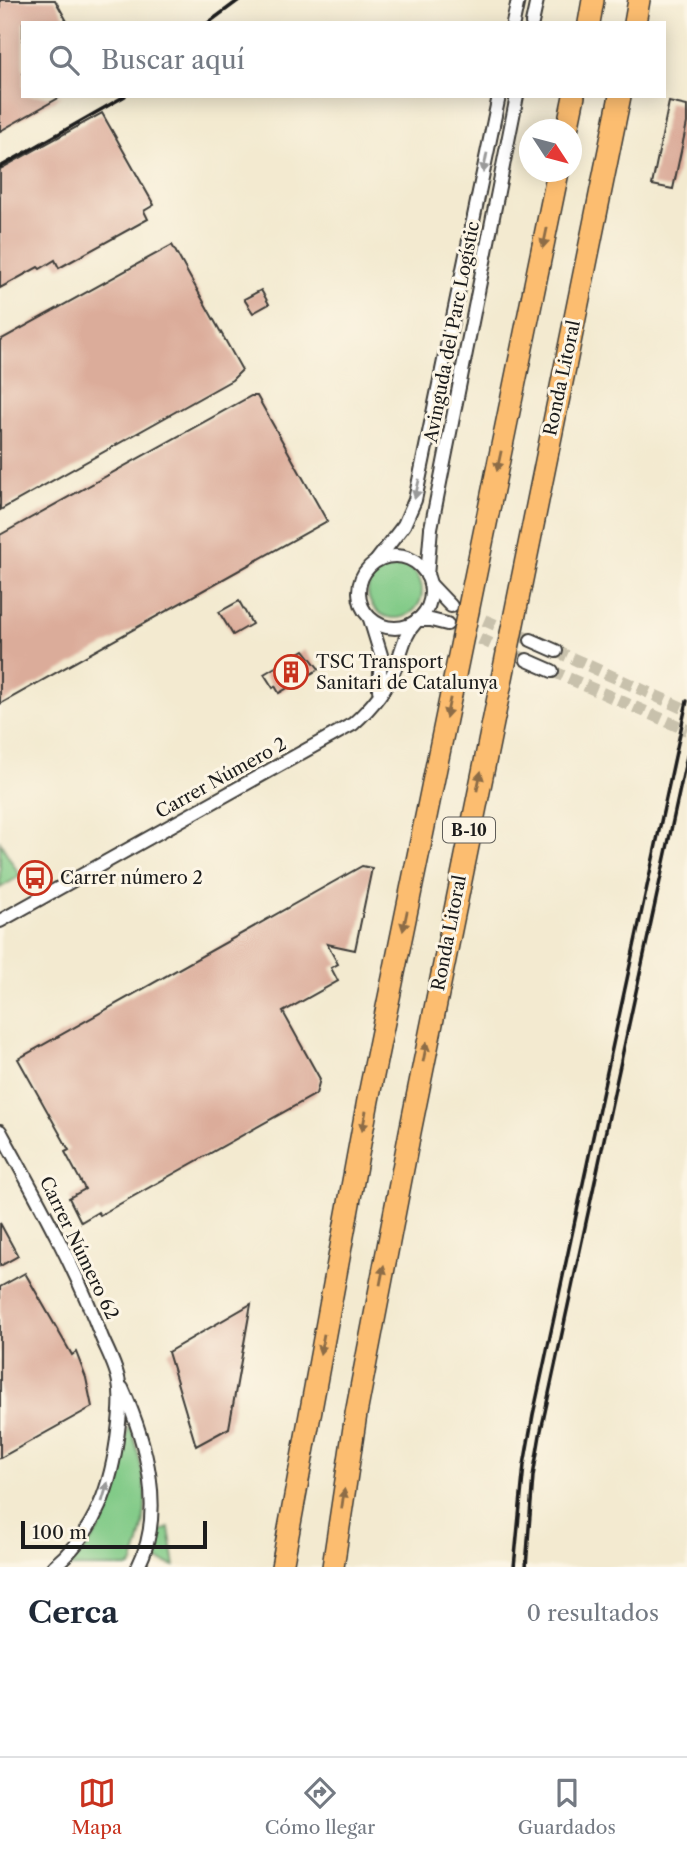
<!DOCTYPE html>
<html lang="es">
<meta charset="utf-8">
<style>
:root{--surface:#fff;--page:#f6f6f7;--text:#1f2937;--muted:#747a83;--line:#e0e1e3;--accent:#c8321e}
body{margin:0;font-family:"Libre Caslon Text",serif;background:var(--page);color:var(--text)}
.compass{position:absolute;left:519px;top:119px;width:63px;height:63px;border-radius:50%;background:var(--surface);box-shadow:0 4px 18px #0003;rotate:126deg}
.scale{position:absolute;left:21px;bottom:18px;width:186px;box-sizing:border-box;padding-left:7px;border:4px solid #1c1c1c;border-top:0;font-size:19px;line-height:24px;white-space:nowrap;color:#1c1c1c;-webkit-text-stroke:5px #fcf5e5;paint-order:stroke}
.list{margin:0;padding:0;list-style:none}
h2{display:flex;justify-content:space-between;align-items:center;height:91px;margin:0;padding:0 28px;font-size:30px}
h2 small{font-size:23px;font-weight:400;color:var(--muted)}
.icon{flex:none;width:38px;height:38px;fill:none;stroke:currentColor;stroke-width:2;stroke-linecap:round;stroke-linejoin:round}
.map{position:relative;flex:none;width:687px;height:1567px;overflow:hidden}
.search{position:absolute;background:var(--surface);box-shadow:0 4px 18px #0003;left:21px;right:21px;top:21px;height:77px;display:flex;align-items:center;gap:18px;box-sizing:border-box;padding:0 24px;border-radius:0px;color:var(--muted);font-size:26px}
.sheet{height:189px;background:var(--surface)}
nav{display:flex;justify-content:space-around;align-items:center;box-sizing:border-box;height:98px;border-top:2px solid var(--line);background:var(--surface);font-size:19px;color:var(--muted)}
nav a{display:grid;justify-items:center;gap:4px}
nav .on{color:var(--accent)}
.map>svg:first-child{display:block}
.green{fill:#81ca87;stroke:#4e7352;stroke-width:2}
.building{fill:#dbac9a}
.lines{fill:none;stroke-linecap:round;stroke-linejoin:round}
.minor-tunnel{stroke:#c8c1ac;stroke-width:12;stroke-dasharray:12 6;stroke-linecap:butt}
.minor-casing{stroke:#3c3b37;stroke-width:16}
.trunk-casing{stroke:#3c3b37;stroke-width:24}
.minor{stroke:#fff;stroke-width:12}
.trunk{stroke:#fcbd6f;stroke-width:21}
.rail{stroke:#1c1c1c;stroke-width:3.5}
.oneway{fill:#999}
.oneway2{fill:#8c6c46}
.labels{text-anchor:middle;stroke-width:6;stroke-linejoin:round;paint-order:stroke}
.shield{fill:#fcf5e5;stroke:#5f5d58;stroke-width:2}
.shield-label{font-size:16px;font-weight:bold;fill:#1c1c1c}
.street-label{font-size:18px;fill:#1c1c1c;stroke:#fcf5e5}
.poi-label{font-size:18px;fill:#1c1c1c;stroke:#fcf5e5;text-anchor:start}
</style>
<div class="map">
<svg width="687" height="1567" viewBox="0 0 687 1567">
<rect width="100%" height="100%" fill="#fcf5e5"/>
<filter id="ink" filterUnits="userSpaceOnUse"><feTurbulence type="fractalNoise" baseFrequency=".0143" numOctaves="2"/><feDisplacementMap in="SourceGraphic" scale="14" xChannelSelector="R" yChannelSelector="G"/><feConvolveMatrix kernelMatrix="1 2 1 2 8 2 1 2 1" color-interpolation-filters="sRGB"/></filter>
<filter id="wash" filterUnits="userSpaceOnUse"><feTurbulence type="fractalNoise" baseFrequency=".00686" numOctaves="4" result="noise"/><feDisplacementMap in="SourceGraphic" scale="28" xChannelSelector="R" yChannelSelector="G"/><feGaussianBlur stdDeviation="1.57" result="paint"/><feColorMatrix in="noise" values="0 0 0 0 0 0 0 0 0 0 0 0 0 0 0 0 0 1.4 0 .05"/><feComposite in="paint" operator="in"/></filter>
<g filter="url(#wash)">
<rect width="100%" height="100%" fill="#f3ead0"/>
<!-- green -->
<g class="green">
<circle cx="395" cy="591" r="27"/>
<polygon points="0,842 20,876 0,888"/>
<path d="M131,1427C146,1483 153,1506 133,1563L130,1567H68C111,1528 120,1483 128,1428Z"/>
<polygon points="169,1528 175,1566 157,1560 147,1561 156,1533"/>
</g>
<g id="blocks">
<!-- building -->
<g class="building">
<polygon points="0,0 55,0 68,23 23,23 23,96 62,96 0,131"/>
<polygon points="669,102 687,106 687,123 673,189 652,185"/>
<polygon points="102,113 154,205 144,211 148,219 59,268 55,260 40,269 38,267 0,288 0,169"/>
<polygon points="172,245 242,370 232,380 0,510 0,340"/>
<polygon points="261,290 269,304 253,313 244,299"/>
<polygon points="251,396 257,396 327,521 0,704 0,535"/>
<polygon points="239,601 252,624 233,635 219,612"/>
<polygon points="304,650 319,669 279,693 275,686 273,688 264,674"/>
<polygon points="362,866 372,868 355,950 327,944 338,964 331,968 338,981 283,1012 320,1079 316,1094 100,1215 98,1212 81,1222 69,1198 85,1189 65,1152 69,1150 18,1059"/>
<polygon points="0,1223 18,1256 0,1266"/>
<polygon points="25,1273 72,1355 76,1352 86,1378 92,1407 0,1458 0,1287"/>
<polygon points="251,1304 229,1428 196,1446 168,1352"/>
</g>
</g>
</g>
<g filter="url(#ink)">
<use href="#blocks" fill-opacity="0" stroke="#3c3b37" stroke-width="2"/>
<g class="lines">
<!-- minor-tunnel -->
<g class="minor-tunnel">
<polyline points="451,606 531,640"/>
<polyline points="447,624 527,660"/>
<polyline points="556,651 687,710"/>
<polyline points="552,671 687,730"/>
</g>
<!-- minor casing -->
<g class="minor-casing">
<g id="minor">
<polyline points="513,23 518,0"/>
<polyline points="532,23 537,0"/>
<circle cx="395" cy="592" r="36"/>
<polyline points="377,560 404,525 415,500 499,96"/>
<polyline points="427,576 431,528 517,96"/>
<polyline points="430,584 451,606"/>
<polyline points="370,619 381,655 379,690"/>
<polyline points="417,620 431,620 447,624"/>
<polyline points="531,640 556,651"/>
<polyline points="527,660 552,671"/>
<path d="M0,921L353,724C371,708 387,688 396,666C402,651 404,634 416,622"/>
<path d="M0,1131C37,1198 75,1266 102,1338C108,1352 117,1368 119,1383C122,1398 120,1416 118,1431C112,1484 96,1532 53,1567"/>
<path d="M122,1388C146,1441 166,1512 138,1567"/>
</g>
</g>
<!-- trunk casing -->
<g class="trunk-casing">
<g id="trunk">
<polyline points="589,23 593,0"/>
<polyline points="635,23 639,0"/>
<polyline points="567,130 574,96"/>
<polyline points="282,1567 368,1100 558,172"/>
<polyline points="333,1567 356,1414 410,1132 620,96"/>
</g>
</g>
<!-- minor -->
<use href="#minor" class="minor"/>
<!-- trunk -->
<use href="#trunk" class="trunk"/>
<!-- rail -->
<g class="rail">
<polyline points="208,23 239,0"/>
<polyline points="0,167 125,96"/>
<polyline points="514,1567 524,1465 533,1415 687,701"/>
<polyline points="526,1567 533,1476 540,1435 687,756"/>
</g>
</g>
<!-- one-way arrows -->
<defs><path id="oneway-solid" d="M-6-.8H1V-3.2L6.5 0L1 3.2V.8H-6Z" transform="scale(1.75)"/></defs>
<g class="oneway">
<use href="#oneway-solid" transform="translate(485 163) rotate(101)"/>
<use href="#oneway-solid" transform="translate(417 489) rotate(103)"/>
<use href="#oneway-solid" transform="translate(105 1492) rotate(-73)"/>
</g>
<g class="oneway2">
<use href="#oneway-solid" transform="translate(545 238) rotate(102)"/>
<use href="#oneway-solid" transform="translate(499 461) rotate(102)"/>
<use href="#oneway-solid" transform="translate(448 708) rotate(102)"/>
<use href="#oneway-solid" transform="translate(479 781) rotate(-78)"/>
<use href="#oneway-solid" transform="translate(405 921) rotate(102)"/>
<use href="#oneway-solid" transform="translate(425 1052) rotate(-79)"/>
<use href="#oneway-solid" transform="translate(364 1121) rotate(101)"/>
<use href="#oneway-solid" transform="translate(382 1275) rotate(-79)"/>
<use href="#oneway-solid" transform="translate(322 1344) rotate(101)"/>
<use href="#oneway-solid" transform="translate(343 1499) rotate(-82)"/>
</g>
</g>
<!-- icons -->
<defs>
<g id="building-ring" transform="scale(1.75)"><circle r="9.5" fill="#fcf5e5" stroke="#c8321e" stroke-width="1.5"/><path d="M-4-6H4V6H1V3H-1V6H-4ZM-2.5-4.3h1.7v1.8h-1.7ZM.8-4.3h1.7v1.8H.8ZM-2.5-1h1.7V.8h-1.7ZM.8-1h1.7V.8H.8Z" fill="#c8321e"/></g>
<g id="bus-ring" transform="scale(1.75)"><circle r="9.5" fill="#fcf5e5" stroke="#c8321e" stroke-width="1.5"/><path d="M-5-6H5V4H4V6H2V4H-2V6H-4V4H-5ZM-3.5-4V0h7V-4ZM-3.5 1.2v1.5H-2V1.2ZM2 1.2v1.5H3.5V1.2Z" fill="#c8321e"/></g>
</defs>
<g fill-rule="evenodd">
<use href="#building-ring" x="291" y="672"/>
<use href="#bus-ring" x="35" y="878"/>
</g>
<g class="labels">
<!-- shield labels -->
<rect class="shield" x="443" y="817.5" width="52" height="25" rx="5"/>
<g class="shield-label">
<text x="469" y="836">B-10</text>
</g>
<!-- street labels -->
<g class="street-label">
<text transform="translate(452 332) rotate(-79)" y="6">Avinguda del Parc Logístic</text>
<text transform="translate(562 378) rotate(-78)" y="6">Ronda Litoral</text>
<text transform="translate(221 778) rotate(-29)" y="6">Carrer Número 2</text>
<text transform="translate(449 933) rotate(-79)" y="6">Ronda Litoral</text>
<text transform="translate(79 1248) rotate(64)" y="6">Carrer Número 62</text>
</g>
<!-- poi labels -->
<g class="poi-label">
<text x="316" y="668">TSC Transport<tspan x="316" dy="21">Sanitari de Catalunya</tspan></text>
<text x="60" y="884">Carrer número 2</text>
</g>
</g>
</svg>
<svg class="compass" viewBox="-18 -18 36 36"><path d="M0-13l5 13h-10z" fill="#e53935"/><path d="M0 13l5-13h-10z" fill="#747a83"/></svg>
<div class="scale">100 m</div>
<div class="search"><svg class="icon" aria-label="search" viewBox="0 0 24 24"><circle cx="10" cy="10" r="6"/><path d="M15 15l6 6"/></svg>Buscar aquí</div>
</div>
<section class="sheet">
<h2>Cerca<small>0 resultados</small></h2>
<ul class="list">
</ul>
</section>
<nav>
<a class="on"><svg class="icon" aria-label="map" viewBox="0 0 24 24"><path d="M3 6l6-2 6 2 6-2v14l-6 2-6-2-6 2zM9 4v14M15 6v14"/></svg>Mapa</a>
<a><svg class="icon" aria-label="directions" viewBox="0 0 24 24"><path d="M12 3l9 9-9 9-9-9zM9 14v-3h6M13 9l2 2-2 2"/></svg>Cómo llegar</a>
<a><svg class="icon" aria-label="saved" viewBox="0 0 24 24"><path d="M7 4h10v16l-5-4-5 4z"/></svg>Guardados</a>
</nav>
